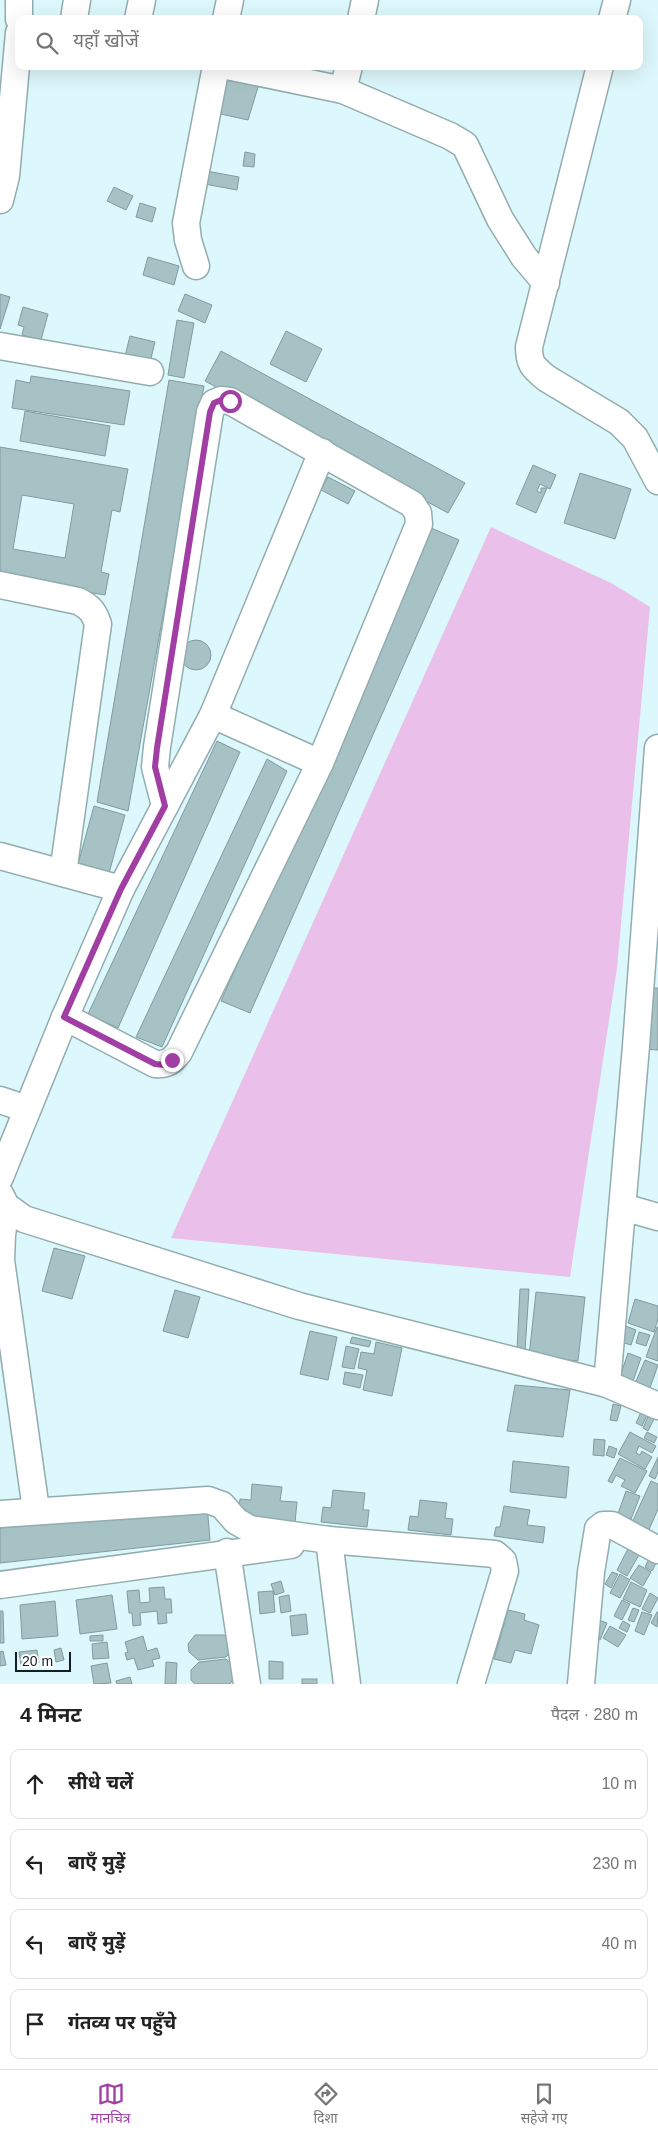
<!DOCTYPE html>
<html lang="hi">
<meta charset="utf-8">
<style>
:root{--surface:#fff;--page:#f6f6f6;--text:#222;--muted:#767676;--line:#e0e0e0;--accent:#a13ea3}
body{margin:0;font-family:Arial,"Noto Sans Devanagari",sans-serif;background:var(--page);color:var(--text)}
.scale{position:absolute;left:15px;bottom:12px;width:56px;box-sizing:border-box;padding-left:5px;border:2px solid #141e20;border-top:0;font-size:14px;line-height:18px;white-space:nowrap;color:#141e20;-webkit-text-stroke:4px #fff;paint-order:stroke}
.stop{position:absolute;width:15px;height:15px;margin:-11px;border:4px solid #a13ea3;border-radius:50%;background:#fff}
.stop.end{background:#a13ea3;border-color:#fff;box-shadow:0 1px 5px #0008}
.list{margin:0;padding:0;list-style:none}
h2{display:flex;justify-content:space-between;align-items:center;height:65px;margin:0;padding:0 20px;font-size:21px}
h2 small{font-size:16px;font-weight:400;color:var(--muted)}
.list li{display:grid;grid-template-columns:32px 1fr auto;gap:15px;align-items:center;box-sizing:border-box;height:70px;margin:0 10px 10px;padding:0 10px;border:1px solid var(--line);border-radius:10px}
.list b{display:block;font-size:19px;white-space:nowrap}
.list em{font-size:16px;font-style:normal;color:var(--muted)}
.icon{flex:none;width:28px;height:28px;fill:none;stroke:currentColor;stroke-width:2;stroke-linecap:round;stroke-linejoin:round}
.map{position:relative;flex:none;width:658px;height:1684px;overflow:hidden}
.search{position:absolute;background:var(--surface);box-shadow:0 5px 20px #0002;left:15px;right:15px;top:15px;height:55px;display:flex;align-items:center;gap:12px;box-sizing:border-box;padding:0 18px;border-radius:10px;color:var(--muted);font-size:19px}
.sheet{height:385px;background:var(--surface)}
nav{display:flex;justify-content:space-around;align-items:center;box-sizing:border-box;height:70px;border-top:1px solid var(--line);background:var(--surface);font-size:14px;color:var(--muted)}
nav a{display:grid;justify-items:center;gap:2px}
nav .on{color:var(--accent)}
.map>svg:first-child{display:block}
.green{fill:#eabfea}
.building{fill:#a7c2c5;stroke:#819a9d;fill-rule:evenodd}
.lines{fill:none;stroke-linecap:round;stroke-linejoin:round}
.minor-casing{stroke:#92acaf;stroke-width:29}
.minor{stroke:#fff;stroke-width:26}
.route{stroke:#a13ea3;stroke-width:6}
</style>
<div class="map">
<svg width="658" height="1684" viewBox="0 0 658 1684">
<rect width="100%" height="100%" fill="#ddf8fc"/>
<!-- green -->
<polygon class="green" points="491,527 613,584 650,607 617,968 570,1277 171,1238"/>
<!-- building -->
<g class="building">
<polygon points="221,80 259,84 248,120 216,113"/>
<polygon points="245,152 255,154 254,167 243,166"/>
<polygon points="201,170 239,177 237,190 199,183"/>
<polygon points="114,187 133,196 126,210 107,201"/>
<polygon points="140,203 156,208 152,222 136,217"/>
<polygon points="148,257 179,266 174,285 143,275"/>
<polygon points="0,294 10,297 0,329"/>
<polygon points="185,294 212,305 205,323 178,311"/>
<polygon points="23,307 48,314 41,340 22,335 24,327 18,325"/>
<polygon points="177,320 194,323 184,378 168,375"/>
<polygon points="286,331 322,349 306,382 270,364"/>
<polygon points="130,336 155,342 149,366 124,360"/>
<polygon points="221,351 465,483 448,513 205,381"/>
<polygon points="31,376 130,391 124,425 12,408 16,380 30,383"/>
<polygon points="169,380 204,386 128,811 97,802"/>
<polygon points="25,411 110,426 105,456 20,441"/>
<path d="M0,447L128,469L120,512L112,510L101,572L109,574L105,595L0,577ZM22,495L74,504L65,558L13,549Z"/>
<polygon points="533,465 556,475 550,489 540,484 537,491 541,493 541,488 547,488 536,513 516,504"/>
<polygon points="580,473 631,489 615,539 564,523"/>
<polygon points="328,477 355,491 348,504 321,490"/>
<polygon points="431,528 459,540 250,1013 221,1001"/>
<circle cx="196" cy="655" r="15"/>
<polygon points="217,741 240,752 118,1028 88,1014"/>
<polygon points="267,759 287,771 162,1047 136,1037"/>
<polygon points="94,806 125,815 106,884 75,875"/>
<polygon points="652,988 658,988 658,1050 641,1049"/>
<polygon points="54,1248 85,1256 72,1299 42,1291"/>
<polygon points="520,1289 529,1289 525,1351 517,1350"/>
<polygon points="175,1290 200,1297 188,1338 163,1331"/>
<polygon points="536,1292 585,1297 578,1361 529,1356"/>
<polygon points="635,1299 658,1306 658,1319 654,1332 628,1323"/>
<polygon points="623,1325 636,1330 631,1345 618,1341"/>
<polygon points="657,1327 658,1327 658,1361 646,1357"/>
<polygon points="310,1331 337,1337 328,1380 300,1374"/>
<polygon points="639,1332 650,1335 646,1346 636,1343"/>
<polygon points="352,1337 371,1341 369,1347 350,1343"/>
<polygon points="376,1342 402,1348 392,1396 363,1390 367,1370 358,1368 361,1352 374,1354"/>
<polygon points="346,1346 359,1349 354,1369 342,1367"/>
<polygon points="628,1353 641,1358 630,1390 617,1386"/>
<polygon points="645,1360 658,1365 646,1399 631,1393"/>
<polygon points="345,1372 363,1375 360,1388 343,1384"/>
<polygon points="515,1385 570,1390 563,1437 507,1431"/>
<polygon points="613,1404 621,1406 617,1421 610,1420"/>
<polygon points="642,1410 648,1413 642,1426 636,1423"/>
<polygon points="649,1414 655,1417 648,1431 643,1428"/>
<polygon points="630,1432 656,1446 652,1453 639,1446 636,1453 640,1455 642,1451 652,1457 645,1469 618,1454"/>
<polygon points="647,1432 657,1437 654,1443 644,1438"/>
<polygon points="594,1439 605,1440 604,1456 593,1455"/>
<polygon points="609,1446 617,1449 614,1458 606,1455"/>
<polygon points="658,1457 658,1472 655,1479 649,1476"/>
<polygon points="620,1458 647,1471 635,1493 621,1486 625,1480 616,1475 612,1483 608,1481"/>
<polygon points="513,1461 569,1467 566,1498 510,1492"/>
<polygon points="651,1481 658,1484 658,1509 647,1534 630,1527"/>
<polygon points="252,1484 282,1487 280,1501 297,1502 295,1523 238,1517 240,1499 251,1500"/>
<polygon points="333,1490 365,1493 363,1510 369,1510 367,1527 321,1522 323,1507 331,1508"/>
<polygon points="626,1491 640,1496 628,1527 615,1522"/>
<polygon points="420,1500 447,1503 445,1518 453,1519 451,1535 408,1530 410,1516 418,1517"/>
<polygon points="207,1505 210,1540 0,1563 0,1528"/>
<polygon points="504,1506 530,1510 527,1525 545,1527 543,1543 494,1536 496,1527 500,1527"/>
<polygon points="629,1547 640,1553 627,1576 617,1570"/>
<polygon points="649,1559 656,1563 652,1571 645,1567"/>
<polygon points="639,1565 651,1572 643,1586 630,1578"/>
<polygon points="612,1572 618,1574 611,1588 605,1584"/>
<polygon points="620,1574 630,1580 620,1598 610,1593"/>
<polygon points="281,1581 284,1592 275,1595 271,1584"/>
<polygon points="631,1582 647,1590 640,1607 623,1599"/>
<polygon points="164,1587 165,1599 171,1599 172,1613 166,1613 167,1623 158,1624 157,1611 140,1613 141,1625 133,1626 132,1613 129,1613 127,1591 139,1590 140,1603 150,1602 149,1588"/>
<polygon points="273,1591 275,1612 260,1614 258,1592"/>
<polygon points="650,1593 658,1598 650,1613 642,1609"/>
<polygon points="112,1595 117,1629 80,1634 76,1600"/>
<polygon points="289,1595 291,1611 281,1613 279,1597"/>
<polygon points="622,1600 630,1604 622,1620 614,1616"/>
<polygon points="55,1601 58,1636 22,1639 20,1605"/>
<polygon points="633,1608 639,1610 634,1622 628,1620"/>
<polygon points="508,1610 525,1614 524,1620 539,1625 531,1654 515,1650 511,1663 494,1659"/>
<polygon points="0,1611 3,1611 4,1643 0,1643"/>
<polygon points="642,1612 652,1615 644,1635 635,1631"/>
<polygon points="657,1612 658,1612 657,1627 651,1623"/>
<polygon points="306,1614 308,1634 292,1636 290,1616"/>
<polygon points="599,1620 607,1623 600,1640 592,1636"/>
<polygon points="623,1621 630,1625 627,1632 619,1628"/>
<polygon points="610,1626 626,1635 618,1647 603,1638"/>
<polygon points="103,1635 103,1641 90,1641 90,1636"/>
<polygon points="195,1635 224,1635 233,1640 234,1648 226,1657 198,1660 189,1652 188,1644"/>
<polygon points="143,1636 147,1651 157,1648 160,1658 152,1660 154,1666 138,1670 134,1658 127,1660 125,1653 128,1652 125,1642"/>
<polygon points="107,1642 109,1658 93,1659 92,1644"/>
<polygon points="61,1648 64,1660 56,1662 54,1650"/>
<polygon points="37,1650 39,1663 21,1665 19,1652"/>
<polygon points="3,1651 6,1665 0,1666 0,1652"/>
<polygon points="226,1659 234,1666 236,1674 230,1684 195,1684 191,1680 191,1670 199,1662"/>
<polygon points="269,1661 283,1662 283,1679 269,1679"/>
<polygon points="166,1662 177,1663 176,1684 165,1684"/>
<polygon points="107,1663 111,1683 94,1684 91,1666"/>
<polygon points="130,1677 132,1684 117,1684 116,1681"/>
<rect x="302" y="1679" width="15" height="5"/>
</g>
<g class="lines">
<!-- minor casing -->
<g class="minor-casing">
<g id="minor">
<polyline points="19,19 19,0"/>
<polyline points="74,19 77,0"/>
<polyline points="138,19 142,0"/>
<polyline points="226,19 230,0"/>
<polyline points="361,19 365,0"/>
<polyline points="612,19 617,0"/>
<polyline points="227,66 343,90 450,136 465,145 500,219 524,257 546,283"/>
<path d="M600,66L529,347C529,364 533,367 546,378L619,422L635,438L658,481"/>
<polyline points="343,90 349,66"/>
<polyline points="0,200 6,176 19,33"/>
<polyline points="196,266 188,240 186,223 216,66"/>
<polyline points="0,346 150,372"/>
<path d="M0,585L78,601C90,607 94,612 98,624L63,873"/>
<polyline points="213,715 320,763"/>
<polyline points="0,856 121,889"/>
<path d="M65,1017L155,1064C167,1065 172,1061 179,1052L320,763L419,524L418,513L412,504L230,401L221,400L214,403L210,412L157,747L155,767L165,806"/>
<polyline points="0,1100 27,1109"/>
<polyline points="0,1177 65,1017 121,889 213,715 322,452"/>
<polyline points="0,1194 6,1206 24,1219 299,1306 607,1384 658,1406"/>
<polyline points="6,1206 2,1235 1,1260 36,1510"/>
<polyline points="623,1207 658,1217"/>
<polyline points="607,1384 636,1046 658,748"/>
<polyline points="0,1514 208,1500 222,1505 236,1521 250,1529 329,1540 495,1554 503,1561 505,1571 471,1684"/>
<polyline points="329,1540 347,1684"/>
<polyline points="227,1552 247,1684"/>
<polyline points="0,1585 291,1545"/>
<polyline points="581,1684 591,1572 598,1529 603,1525 612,1525 658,1550"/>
</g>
</g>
<!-- minor -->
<use href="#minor" class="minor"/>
</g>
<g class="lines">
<!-- route -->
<polyline class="route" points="172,1060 165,1065 155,1064 64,1017 121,889 165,806 155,767 157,748 210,412 214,403 221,400 230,401"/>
</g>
</svg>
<div class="scale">20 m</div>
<div class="stop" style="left:230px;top:401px"></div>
<div class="stop end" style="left:172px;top:1060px"></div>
<div class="search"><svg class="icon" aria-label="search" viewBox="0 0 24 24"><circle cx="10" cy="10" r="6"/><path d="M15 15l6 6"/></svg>यहाँ खोजें</div>
</div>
<section class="sheet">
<h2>4 मिनट<small>पैदल · 280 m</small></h2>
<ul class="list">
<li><svg class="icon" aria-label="ahead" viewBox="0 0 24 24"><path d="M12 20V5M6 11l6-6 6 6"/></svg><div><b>सीधे चलें</b></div><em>10 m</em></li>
<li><svg class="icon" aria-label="left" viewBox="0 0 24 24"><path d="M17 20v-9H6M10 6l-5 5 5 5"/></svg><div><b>बाएँ मुड़ें</b></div><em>230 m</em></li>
<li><svg class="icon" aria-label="left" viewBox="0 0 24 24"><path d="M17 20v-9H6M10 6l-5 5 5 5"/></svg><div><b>बाएँ मुड़ें</b></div><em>40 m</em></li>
<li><svg class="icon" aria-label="arrive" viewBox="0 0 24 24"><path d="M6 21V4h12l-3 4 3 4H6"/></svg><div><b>गंतव्य पर पहुँचे</b></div></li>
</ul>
</section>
<nav>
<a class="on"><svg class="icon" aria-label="map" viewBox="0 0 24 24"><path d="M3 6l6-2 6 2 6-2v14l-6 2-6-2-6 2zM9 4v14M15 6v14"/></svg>मानचित्र</a>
<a><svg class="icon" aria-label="directions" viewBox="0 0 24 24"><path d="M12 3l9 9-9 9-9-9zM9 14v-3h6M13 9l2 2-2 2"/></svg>दिशा</a>
<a><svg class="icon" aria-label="saved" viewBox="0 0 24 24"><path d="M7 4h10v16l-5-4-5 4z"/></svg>सहेजे गए</a>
</nav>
